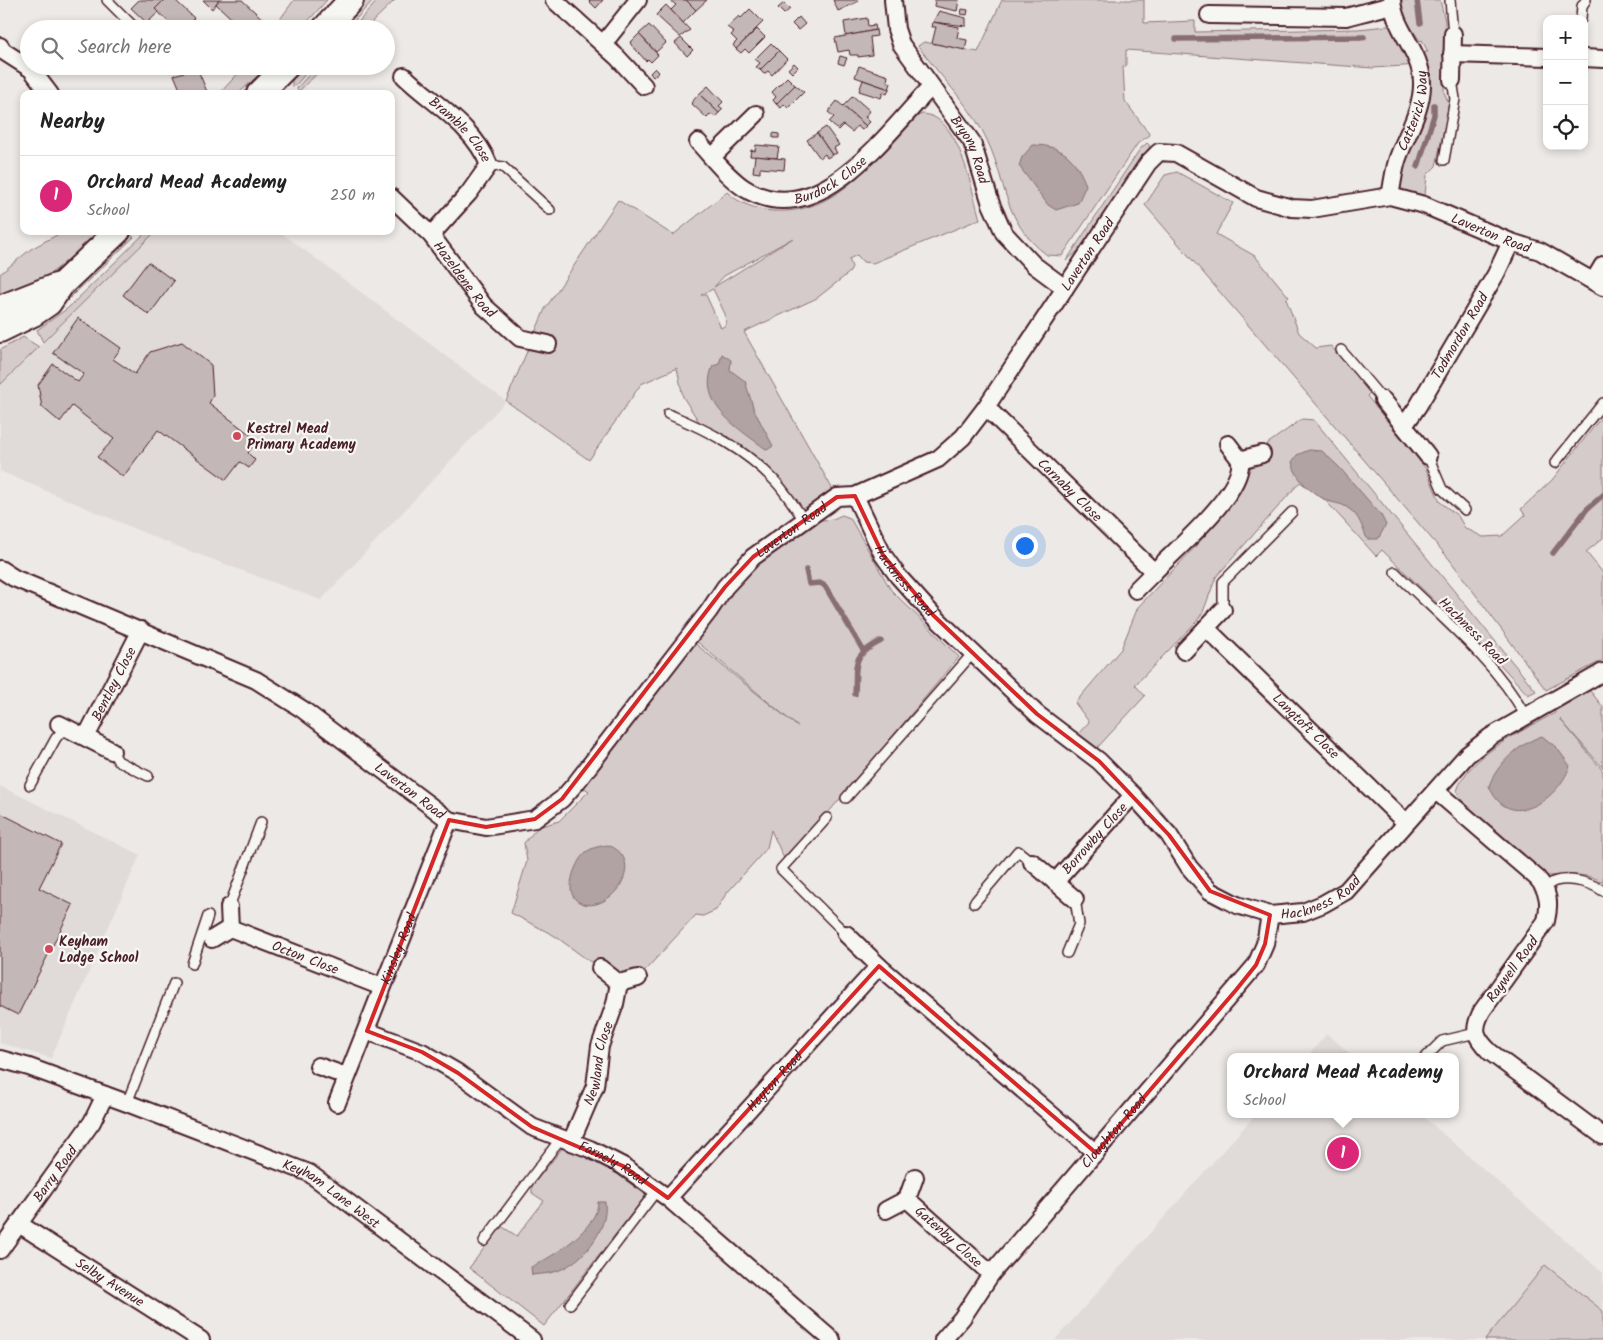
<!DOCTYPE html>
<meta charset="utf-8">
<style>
:root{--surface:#fff;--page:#f6f6f6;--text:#222;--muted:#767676;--line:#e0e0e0;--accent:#db2777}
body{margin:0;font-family:Kalam,sans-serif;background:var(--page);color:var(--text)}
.controls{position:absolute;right:15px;top:15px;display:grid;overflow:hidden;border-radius:10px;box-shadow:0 2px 8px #0003}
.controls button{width:45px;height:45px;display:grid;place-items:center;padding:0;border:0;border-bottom:1px solid var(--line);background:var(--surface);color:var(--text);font:25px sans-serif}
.you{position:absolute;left:1024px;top:545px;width:18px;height:18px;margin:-12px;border:4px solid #fff;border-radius:50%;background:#1a73e8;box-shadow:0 0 0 8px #1a73e833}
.badge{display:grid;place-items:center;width:32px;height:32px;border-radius:50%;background:var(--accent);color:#fff;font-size:16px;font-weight:700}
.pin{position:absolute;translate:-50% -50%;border:2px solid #fff;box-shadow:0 1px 5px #0006}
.popup{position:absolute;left:1227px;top:1053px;width:232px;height:65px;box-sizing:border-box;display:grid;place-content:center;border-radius:10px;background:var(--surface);filter:drop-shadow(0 1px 4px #0005);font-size:16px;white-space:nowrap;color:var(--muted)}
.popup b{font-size:19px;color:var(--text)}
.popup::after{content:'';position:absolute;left:50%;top:100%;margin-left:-10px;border:10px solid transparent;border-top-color:var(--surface)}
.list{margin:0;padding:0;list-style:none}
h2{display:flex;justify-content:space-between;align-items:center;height:65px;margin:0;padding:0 20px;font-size:21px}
h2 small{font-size:16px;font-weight:400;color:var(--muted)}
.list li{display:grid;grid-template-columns:32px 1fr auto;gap:15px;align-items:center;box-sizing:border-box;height:80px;padding:0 20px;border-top:1px solid var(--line)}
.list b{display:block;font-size:19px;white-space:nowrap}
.list p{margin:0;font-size:16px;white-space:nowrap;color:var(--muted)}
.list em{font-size:16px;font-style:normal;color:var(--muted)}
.icon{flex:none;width:28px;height:28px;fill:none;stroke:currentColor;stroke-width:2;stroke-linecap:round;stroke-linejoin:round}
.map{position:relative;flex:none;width:1603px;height:1340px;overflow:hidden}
.search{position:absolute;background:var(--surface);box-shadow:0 2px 8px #0003;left:20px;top:20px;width:375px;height:55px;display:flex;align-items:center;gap:12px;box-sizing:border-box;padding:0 18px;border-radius:28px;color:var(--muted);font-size:19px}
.panel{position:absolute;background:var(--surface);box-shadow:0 2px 8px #0003;left:20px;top:90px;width:375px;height:145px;border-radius:10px}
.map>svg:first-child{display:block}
.built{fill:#e0dad8}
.green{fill:#d4cbca;stroke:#8f757a;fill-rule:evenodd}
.water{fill:#b1a2a3;stroke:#886e73}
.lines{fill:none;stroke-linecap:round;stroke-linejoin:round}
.stream{stroke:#886e73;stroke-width:5.5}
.building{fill:#c4b7b7;stroke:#4a1f2b}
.lane-casing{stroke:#4a1f2b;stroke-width:12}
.street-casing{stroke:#4a1f2b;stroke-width:20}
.secondary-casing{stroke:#4a1f2b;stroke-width:28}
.lane{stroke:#f6f6f2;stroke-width:9}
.street{stroke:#f6f6f2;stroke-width:16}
.secondary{stroke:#f6f6f2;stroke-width:24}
.marked{fill:none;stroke:#d62828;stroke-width:4;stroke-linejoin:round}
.poi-dot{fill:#d1495b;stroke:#f6f6f2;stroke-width:2}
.labels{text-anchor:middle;stroke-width:4.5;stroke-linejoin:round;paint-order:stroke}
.street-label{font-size:14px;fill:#4a1f2b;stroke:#f6f6f2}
.poi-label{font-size:14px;font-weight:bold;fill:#4a1f2b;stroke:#f6f6f2;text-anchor:start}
</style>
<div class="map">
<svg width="1603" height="1340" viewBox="0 0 1603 1340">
<rect width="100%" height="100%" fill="#ece9e6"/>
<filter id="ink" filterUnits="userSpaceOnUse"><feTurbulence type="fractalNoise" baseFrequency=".02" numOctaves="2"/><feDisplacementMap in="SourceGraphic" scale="10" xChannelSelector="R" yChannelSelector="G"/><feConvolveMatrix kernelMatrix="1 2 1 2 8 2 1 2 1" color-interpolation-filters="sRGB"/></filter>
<g filter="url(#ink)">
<!-- built -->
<g class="built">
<polygon points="155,231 279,231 506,401 321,600 166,542 0,471 0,385"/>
<polygon points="0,786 140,855 51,1058 0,1043"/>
<polygon points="1327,1034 1354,1057 1307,1057"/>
<polygon points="1256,1114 1420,1114 1603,1273 1603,1340 1055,1340"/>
</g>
<!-- green -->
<g class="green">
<polygon points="294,0 327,0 301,29 273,29"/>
<polygon points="364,0 373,0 347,29 337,29"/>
<polygon points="378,0 395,0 365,29 352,29"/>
<path d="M1002,0H1144V23L1195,21V32L1358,29L1397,25L1414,52H1428L1422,40L1420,41L1406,20L1399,0H1440L1445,21L1444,92L1449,104L1436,166L1427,175L1424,205L1390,196L1413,123L1418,65L1373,68L1126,50V66L1123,67L1125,101L1150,135L1138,143L1062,256L1047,255C1000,220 1008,178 983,132C966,101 939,75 918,46L924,42L978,52Z"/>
<polygon points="245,66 268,66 238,94 219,94"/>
<polygon points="300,66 312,66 296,85 292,86 292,77"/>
<polygon points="317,66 325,66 298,92 297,88"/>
<path d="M922,114C960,115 971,190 980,219L873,263L863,262L857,255L849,259L852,267L850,272L817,298L744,332L837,497L801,521L775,479L701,425L683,397L677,368L641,384L589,460L506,401L545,309L618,200L673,235L727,192C738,203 757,210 773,211C836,215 874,161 911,119ZM793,238L714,287L724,276ZM713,289L725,314L726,325L721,328L706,295H701Z"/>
<polygon points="1147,143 1150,146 1079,250 1066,261 1140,149"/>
<polygon points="1177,172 1233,203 1216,234 1255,256 1289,297 1286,299 1299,333 1316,348 1331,346 1370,393 1367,396 1426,469 1440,502 1458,516 1465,528 1483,537 1502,536 1525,515 1521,509 1552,480 1603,415 1603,538 1586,552 1603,573 1603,660 1546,690 1450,560 1145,205 1165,175"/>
<polygon points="64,231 98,231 68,261 28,289 0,298 0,274 31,249"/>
<polygon points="147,231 156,231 43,342 37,330 68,308"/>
<polygon points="129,235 134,237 54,313 37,318"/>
<polygon points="23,337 39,347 0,385 0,350"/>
<polygon points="1302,419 1314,420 1536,691 1528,695 1498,662 1382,550 1376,556 1325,500 1300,482 1216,577 1203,612 1197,621 1135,685 1145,696 1096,749 1077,735 1089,722 1075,703 1121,649 1138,607 1195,547 1232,504 1251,467 1271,458 1267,444"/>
<polygon points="842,515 850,518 891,590 959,657 786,863 771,830 767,848 726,894 716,910 703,916 696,915 638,978 619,983 555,936 511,913 527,861 524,843 538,827 559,821 589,791 576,783 687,637 798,727 689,635 727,585 802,522 833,519"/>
<path d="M1583,682L1603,707V768L1560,719L1603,771V882C1586,872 1565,875 1547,876L1462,801L1457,791C1467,756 1524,730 1555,713L1552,699Z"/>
<polygon points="564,1146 613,1171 646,1195 544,1326 469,1268 501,1226 517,1236 544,1201 532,1193 532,1186"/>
<polygon points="1545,1265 1603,1311 1603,1340 1485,1340"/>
</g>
<!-- water -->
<g class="water">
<path d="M1033,145C1063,145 1076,159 1086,185L1078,203L1056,210L1048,205L1019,166L1022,157Z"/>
<path d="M722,354L731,360L730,370L745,381L754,410L773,446L767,450C741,430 696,405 713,366L719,364Z"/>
<path d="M1309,450L1322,451L1339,467L1381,515L1386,525L1378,539H1367C1363,529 1359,515 1349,509C1341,502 1332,504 1324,499C1309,491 1296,479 1292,462L1297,455Z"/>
<path d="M1542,736L1557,748L1570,766C1558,801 1508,833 1489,786C1496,765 1520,743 1542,736Z"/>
<path d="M608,845C652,862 604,922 576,900C564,889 576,860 586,852C593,847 601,846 608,845Z"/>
<path d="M598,1202H605C609,1230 582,1264 554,1272C547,1274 539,1274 532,1275L531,1267C553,1257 598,1228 598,1202Z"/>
</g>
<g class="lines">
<!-- stream -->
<g class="stream">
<polyline points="1417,0 1420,23"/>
<polyline points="1176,39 1364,37"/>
<polyline points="1418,167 1434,115 1434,105"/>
<polyline points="1553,553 1587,509 1603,495"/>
<polyline points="806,570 809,584 820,583 825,586 863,650"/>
<path d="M855,694C857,663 850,657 881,641"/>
</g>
</g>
<!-- building -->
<g class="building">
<polygon points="139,0 163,0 167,4 147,23 131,8"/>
<polygon points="164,0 175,0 194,18 185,29 176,29 155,9"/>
<polygon points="203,0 219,0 212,9"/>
<polygon points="219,0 242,0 267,23 263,29 243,29 216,4"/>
<polygon points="588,0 603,0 596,8"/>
<polygon points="670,0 686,0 696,10 683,23 671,10 676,5"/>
<polygon points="686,0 707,0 696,10"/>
<polygon points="833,0 858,0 859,1 838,11"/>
<polygon points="935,0 959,0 957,11 934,6"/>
<polygon points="784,3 790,9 784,14 778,8"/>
<polygon points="666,5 690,30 680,37 656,15"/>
<polygon points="750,9 763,22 736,49 733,45 737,41 731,35 734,32 727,27 739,16 741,18"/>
<polygon points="962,9 968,10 967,15 961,14"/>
<polygon points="939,11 966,18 966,26 933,22"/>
<polygon points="799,17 805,24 798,30 792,24"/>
<polygon points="867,18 868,26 875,25 876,30 846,36 844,22"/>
<polygon points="933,22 959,27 957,38 967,40 965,50 932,43 936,27 932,27"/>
<polygon points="649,25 666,43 656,52 639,34"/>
<polygon points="757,29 765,37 749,53 745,49 741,53 736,49"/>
<polygon points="876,30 877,36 870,37 872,55 858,57 858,55 850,55 849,50 838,52 835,38"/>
<polygon points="639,34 658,55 651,62 648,59 646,61 630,43"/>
<polygon points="681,38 693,50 687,56 675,43"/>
<polygon points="771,43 779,51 760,70 756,67 760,63 755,59"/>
<polygon points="779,51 787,59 772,75 768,71 764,74 760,70"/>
<polygon points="840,56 847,58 844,65 838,63"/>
<polygon points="794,63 798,67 792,73 788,69"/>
<polygon points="208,66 221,66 215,73"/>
<polygon points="859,66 888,76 887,81 891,83 889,89 855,77"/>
<polygon points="197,68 208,94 182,94 174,75"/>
<polygon points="655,68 659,72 653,77 650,73"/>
<polygon points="787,77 795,85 776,104 773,100 776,97 772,92"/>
<polygon points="863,80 889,89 887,94 883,92 881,98 859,91"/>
<polygon points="795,85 804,92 788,108 784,104 781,108 776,104"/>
<polygon points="708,86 723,102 719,106 723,109 719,113 699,94"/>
<polygon points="699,94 719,113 715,117 711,114 707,118 691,103"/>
<polygon points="853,96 870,111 865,117 870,122 866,126 843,106"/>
<polygon points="837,101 866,126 862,130 857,126 852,132 843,125 838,130 829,122 834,117 828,112"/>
<polygon points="826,127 839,145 834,148 837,153 832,155 817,133"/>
<polygon points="773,133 779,134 779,138 773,138"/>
<polygon points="817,133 832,155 827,158 825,154 820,158 807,140"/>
<polygon points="756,145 779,147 777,158 750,156 751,150 755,151"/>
<polygon points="755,156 785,159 784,170 760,168 760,173 753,172"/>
<polygon points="148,262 174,281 149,315 123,295"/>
<polygon points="78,318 121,348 113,359 135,374 150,352 182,342 211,365 213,396 209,403 257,440 248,453 255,460 249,468 240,462 226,480 158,430 123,477 97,457 114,439 72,406 60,422 42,407 38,385 53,364 78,382 84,374 53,353"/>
<polygon points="0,813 61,844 39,888 73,905 18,1015 0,1006"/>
</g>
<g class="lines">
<!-- lane casing -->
<g class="lane-casing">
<g id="lane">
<polyline points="107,0 136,29"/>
<polyline points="1450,0 1453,34"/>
<polyline points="1581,19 1582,6 1586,0"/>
<polyline points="1444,160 1455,99 1452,80"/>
<polyline points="489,165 503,167 550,210"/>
<polyline points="1341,350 1383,400"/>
<path d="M668,414C708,430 746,450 776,482C786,493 795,507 804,520"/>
<polyline points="1428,456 1442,489 1465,510"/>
<polyline points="1555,463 1603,403"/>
<path d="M1395,572C1440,617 1494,659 1525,715"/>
<polyline points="1223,610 1223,582 1292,512"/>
<polyline points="112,751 118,761 148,776"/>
<polyline points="30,785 56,738 66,727"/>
<polyline points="846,798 973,653"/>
<polyline points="827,818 781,869 846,934"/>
<path d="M1545,887C1548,885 1552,882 1556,881C1570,877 1592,883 1603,891"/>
<polyline points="974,903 1018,851 1032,862"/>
<polyline points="229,907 261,822"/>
<polyline points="1067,953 1079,924 1075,899"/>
<polyline points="192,964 208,916"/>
<polyline points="1426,1057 1442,1041 1476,1033"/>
<polyline points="127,1103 174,983"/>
<polyline points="484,1241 561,1138"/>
<polyline points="570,1304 657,1190"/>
</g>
</g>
<!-- street casing -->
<g class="street-casing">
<g id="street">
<polyline points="554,0 617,57 644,86"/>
<path id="s1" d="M893,0L896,29L901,44L972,142L991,204L1004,233L1034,265L1065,288"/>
<polyline points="1209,15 1346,17 1392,5"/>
<polyline points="603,44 638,0"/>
<polyline points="0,46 3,51 31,69 50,94"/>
<polyline points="1452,54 1547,57"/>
<polyline points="1584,58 1603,59"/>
<path id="s2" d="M404,76C433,104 474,126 489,165L469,193L431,235"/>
<polyline points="1452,80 1453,34"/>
<path id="s3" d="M698,142C712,157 726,176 744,188C818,235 887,132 931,87"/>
<polyline points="712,157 756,114"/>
<path id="s4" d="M1390,196C1393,182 1394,167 1399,155C1408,132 1423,107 1422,82C1421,51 1394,30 1392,0"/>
<path id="s5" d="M391,197L431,235L484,306L520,338L548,344"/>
<polyline points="1594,280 1603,265"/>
<polyline points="1383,400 1428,456"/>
<path id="s6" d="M986,407L1154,572C1176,549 1245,492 1240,460"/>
<path id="s7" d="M1404,426L1418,406L1496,274L1511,242"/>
<polyline points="1228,444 1240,460 1262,454"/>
<path id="s8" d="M855,496L883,555L898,576L933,615L1037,714L1099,761L1133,795L1169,835L1189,867L1210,891L1237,905L1270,915L1303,912L1323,904L1346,891L1467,755L1490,737L1603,672"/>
<path id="s9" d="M0,569L14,578L256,680L302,709L449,820L486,827L535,819L562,799L576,783L709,611L725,587L753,557L837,497L855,496L938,459L963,437L986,407L1148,163L1159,152L1176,153L1256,198L1292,208L1312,209L1390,196L1424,205L1511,242L1540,251L1603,287"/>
<polyline points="1136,590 1154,572"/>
<path id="s10" d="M1206,628L1406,823"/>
<polyline points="1184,651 1223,610"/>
<polyline points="59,724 112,751"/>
<path id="s11" d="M86,737L141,630"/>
<path d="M1436,791L1537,878C1549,891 1550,904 1546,921L1482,1011C1472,1030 1475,1037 1490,1052L1603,1136"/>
<polyline points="1032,862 1075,899"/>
<path id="s12" d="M1055,882L1133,795"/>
<path id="s13" d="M230,928L382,987"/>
<polyline points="846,934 879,966 1096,1153"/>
<polyline points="212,939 230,928 229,907"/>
<polyline points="600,968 619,983"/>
<path id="s14" d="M367,1031L422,1052L458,1073L532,1127L590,1149L623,1166L668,1198L832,1340"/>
<path id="s15" d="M0,1059L29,1067L127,1103L309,1173L532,1340"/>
<polyline points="318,1066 346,1076"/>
<path id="s16" d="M337,1103L449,820"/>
<path id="s17" d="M571,1142L595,1086L600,1046L615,1004L619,983L638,978"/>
<path id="s18" d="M668,1198L879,966"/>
<path id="s19" d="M907,1199L991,1274"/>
<polyline points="886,1210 907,1199 915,1177"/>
<path id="s20" d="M19,1224L201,1340"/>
<path id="s21" d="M0,1250L92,1122L105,1095"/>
<path id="s22" d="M943,1340L962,1318L991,1274L1256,965L1265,944L1270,915"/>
</g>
</g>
<!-- secondary casing -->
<g class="secondary-casing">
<g id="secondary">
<polyline points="324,29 351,0"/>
<polyline points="259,94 287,66"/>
<polyline points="0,308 56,286"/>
<polyline points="0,330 33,314 49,303 62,284 118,231"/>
</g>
</g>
<!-- lane -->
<use href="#lane" class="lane"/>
<!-- street -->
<use href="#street" class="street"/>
<!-- secondary -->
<use href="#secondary" class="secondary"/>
</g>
</g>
<!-- marked area -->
<path class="marked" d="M855,496L883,555L933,615L1037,714L1099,761L1169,835L1210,891L1270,915L1265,944L1256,965L1236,990L1096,1153L879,966L668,1198L623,1166L532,1127L458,1073L422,1052L367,1031L449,820L486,827L535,819L562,799L725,587L753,557L837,497Z"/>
<!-- markers -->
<g class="poi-dot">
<circle cx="237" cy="436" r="5"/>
<circle cx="49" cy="949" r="5"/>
</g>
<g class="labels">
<!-- street labels -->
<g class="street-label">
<text dy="5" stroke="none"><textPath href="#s4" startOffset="89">Catterick Way</textPath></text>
<text dy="5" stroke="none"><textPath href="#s2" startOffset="78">Bramble Close</textPath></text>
<text dy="5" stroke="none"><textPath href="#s1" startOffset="172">Bryony Road</textPath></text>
<text dy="5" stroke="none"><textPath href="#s3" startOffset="159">Burdock Close</textPath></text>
<text dy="5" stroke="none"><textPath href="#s9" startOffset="1892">Laverton Road</textPath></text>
<text dy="5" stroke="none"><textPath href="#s9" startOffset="1414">Laverton Road</textPath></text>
<text dy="5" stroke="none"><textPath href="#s5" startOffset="111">Hazeldene Road</textPath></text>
<text dy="5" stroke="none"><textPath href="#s7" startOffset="106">Todmordon Road</textPath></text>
<text dy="5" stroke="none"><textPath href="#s6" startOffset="118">Carnaby Close</textPath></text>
<text dy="5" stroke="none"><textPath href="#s9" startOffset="994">Laverton Road</textPath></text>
<text dy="5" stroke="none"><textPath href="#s8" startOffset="99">Hackness Road</textPath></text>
<text transform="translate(1473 631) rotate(45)" y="5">Hachness Road</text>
<text dy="5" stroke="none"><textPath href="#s11" startOffset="60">Bentley Close</textPath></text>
<text dy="5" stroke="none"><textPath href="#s10" startOffset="140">Langtoft Close</textPath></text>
<text dy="5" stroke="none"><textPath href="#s9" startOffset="469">Laverton Road</textPath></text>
<text dy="5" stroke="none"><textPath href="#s12" startOffset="59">Borrowby Close</textPath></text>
<text dy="5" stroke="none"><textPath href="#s8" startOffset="656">Hackness Road</textPath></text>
<text dy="5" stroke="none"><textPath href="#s16" startOffset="166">Kinsley Road</textPath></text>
<text dy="5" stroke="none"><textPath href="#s13" startOffset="81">Octon Close</textPath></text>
<text transform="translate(1512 969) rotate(-54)" y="5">Raywell Road</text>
<text dy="5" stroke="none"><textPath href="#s17" startOffset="84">Newland Close</textPath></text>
<text dy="5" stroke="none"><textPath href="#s18" startOffset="158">Hayton Road</textPath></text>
<text dy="5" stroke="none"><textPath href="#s22" startOffset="270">Cloughton Road</textPath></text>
<text dy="5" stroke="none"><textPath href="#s14" startOffset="281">Farnely Road</textPath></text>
<text dy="5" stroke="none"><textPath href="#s21" startOffset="94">Barry Road</textPath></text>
<text dy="5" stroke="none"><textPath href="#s15" startOffset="359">Keyham Lane West</textPath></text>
<text dy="5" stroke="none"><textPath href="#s19" startOffset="56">Gatenby Close</textPath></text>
<text dy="5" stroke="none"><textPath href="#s20" startOffset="108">Selby Avenue</textPath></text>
</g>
<!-- poi labels -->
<g class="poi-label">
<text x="247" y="433">Kestrel Mead<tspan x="247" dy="16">Primary Academy</tspan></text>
<text x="59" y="946">Keyham<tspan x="59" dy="16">Lodge School</tspan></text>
</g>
</g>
</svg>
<div class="controls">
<button>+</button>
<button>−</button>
<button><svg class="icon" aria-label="locate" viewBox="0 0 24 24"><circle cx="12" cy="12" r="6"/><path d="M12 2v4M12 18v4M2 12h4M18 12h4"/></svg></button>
</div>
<div class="you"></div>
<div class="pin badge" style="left:1343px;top:1153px">1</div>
<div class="popup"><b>Orchard Mead Academy</b>School</div>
<div class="search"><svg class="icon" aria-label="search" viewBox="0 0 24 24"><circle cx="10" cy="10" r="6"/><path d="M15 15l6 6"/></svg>Search here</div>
<section class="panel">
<h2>Nearby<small></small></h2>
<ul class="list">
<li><span class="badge">1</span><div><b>Orchard Mead Academy</b><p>School</p></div><em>250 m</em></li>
</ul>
</section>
</div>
